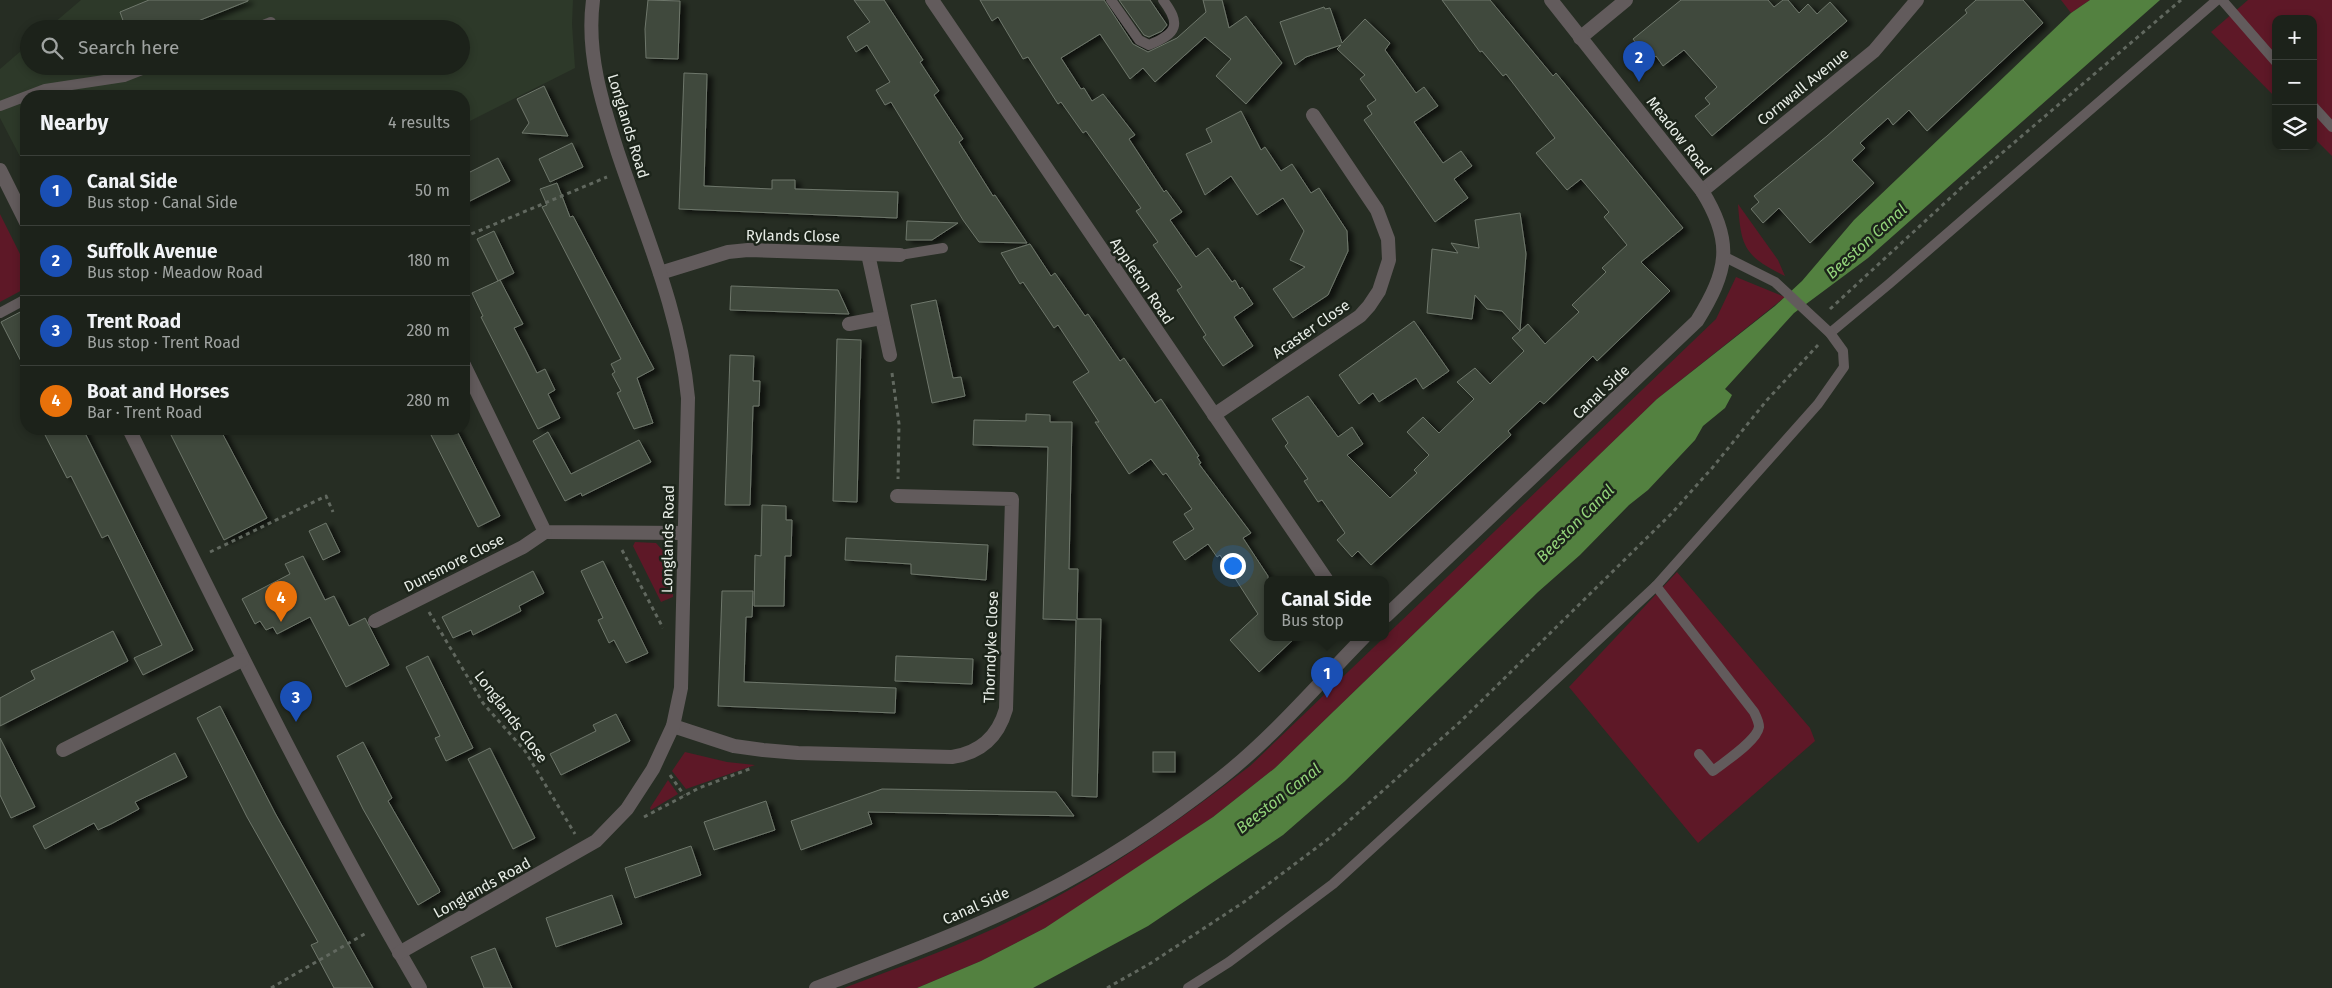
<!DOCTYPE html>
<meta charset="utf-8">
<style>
:root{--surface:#1c221a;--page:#252a23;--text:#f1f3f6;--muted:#a0a4a2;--line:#3a3f39;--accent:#0b8043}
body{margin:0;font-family:"Fira Sans",sans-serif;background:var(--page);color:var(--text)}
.controls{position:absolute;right:15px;top:15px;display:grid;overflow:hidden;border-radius:10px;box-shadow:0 2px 8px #0003}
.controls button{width:45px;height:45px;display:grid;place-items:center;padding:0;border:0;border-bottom:1px solid var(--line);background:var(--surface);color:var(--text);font:25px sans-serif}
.you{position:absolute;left:1232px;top:565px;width:18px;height:18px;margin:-12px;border:4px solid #fff;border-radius:50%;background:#1a73e8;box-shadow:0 0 0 8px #1a73e833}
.badge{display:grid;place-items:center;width:32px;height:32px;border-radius:50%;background:var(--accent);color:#fff;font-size:16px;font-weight:700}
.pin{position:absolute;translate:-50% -41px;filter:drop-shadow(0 1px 2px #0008)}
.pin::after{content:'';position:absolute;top:26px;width:18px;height:15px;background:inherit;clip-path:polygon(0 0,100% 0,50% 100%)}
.popup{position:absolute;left:1264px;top:576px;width:125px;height:65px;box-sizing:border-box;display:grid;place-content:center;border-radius:10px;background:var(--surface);filter:drop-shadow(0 1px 4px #0005);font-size:16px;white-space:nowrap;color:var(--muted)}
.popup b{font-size:19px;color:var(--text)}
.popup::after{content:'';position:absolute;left:50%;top:100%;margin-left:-10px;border:10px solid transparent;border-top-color:var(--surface)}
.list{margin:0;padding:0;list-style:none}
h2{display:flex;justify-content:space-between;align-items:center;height:65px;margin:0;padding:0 20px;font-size:21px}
h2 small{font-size:16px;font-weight:400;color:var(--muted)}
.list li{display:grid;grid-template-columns:32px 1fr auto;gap:15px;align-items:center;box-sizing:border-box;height:70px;padding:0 20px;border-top:1px solid var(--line)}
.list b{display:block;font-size:19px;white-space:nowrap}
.list p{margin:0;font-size:16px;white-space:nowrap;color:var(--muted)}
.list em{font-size:16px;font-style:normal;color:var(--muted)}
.icon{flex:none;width:28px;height:28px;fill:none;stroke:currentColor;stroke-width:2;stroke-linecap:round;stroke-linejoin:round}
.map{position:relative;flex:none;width:2332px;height:988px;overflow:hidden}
.search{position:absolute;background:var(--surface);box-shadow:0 2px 8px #0003;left:20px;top:20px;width:450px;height:55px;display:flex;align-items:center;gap:12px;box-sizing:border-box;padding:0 18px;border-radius:28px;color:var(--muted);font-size:19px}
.panel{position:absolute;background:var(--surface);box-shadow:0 2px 8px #0003;left:20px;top:90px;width:450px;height:345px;border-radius:20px}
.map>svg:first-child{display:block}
.built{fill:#2d3929}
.green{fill:#5e1827}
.water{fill:#538140}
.building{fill:#40483d;stroke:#6e776b;filter:url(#shadow)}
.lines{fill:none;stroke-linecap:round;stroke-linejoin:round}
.path{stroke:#61685f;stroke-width:3;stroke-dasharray:4 4;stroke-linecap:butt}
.service{stroke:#625b5c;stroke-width:10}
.minor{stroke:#625b5c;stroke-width:14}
.tertiary{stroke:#625b5c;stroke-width:14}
.labels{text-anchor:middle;stroke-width:5;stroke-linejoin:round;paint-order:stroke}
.street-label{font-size:15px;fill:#e8ede7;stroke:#1c241a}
.water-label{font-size:16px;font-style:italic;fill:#93d47a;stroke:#1c241a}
</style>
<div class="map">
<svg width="2332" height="988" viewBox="0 0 2332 988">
<defs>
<filter id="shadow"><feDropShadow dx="5.5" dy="3" stdDeviation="2.5" flood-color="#0009"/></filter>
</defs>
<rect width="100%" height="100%" fill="#262d23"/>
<!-- built -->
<polygon class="built" points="81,0 573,0 572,24 575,68 464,124 464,96 26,96 26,168 0,118 0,69 29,44 29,66 461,66 461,29 47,29"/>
<!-- green -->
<g class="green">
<polygon points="2061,0 2090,0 2071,13"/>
<polygon points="2248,0 2332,0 2332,156 2313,137 2313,19 2276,19 2276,98 2211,32"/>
<path d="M1738,204L1778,260L1785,276C1744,256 1741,247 1738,204Z"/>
<polygon points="0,214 26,266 26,288 0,302"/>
<path d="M1736,277L1785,297L1657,399L1275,768L1213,817L1089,900L1045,928L981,961L917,988H844C905,965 968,943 1026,913C1106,873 1180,820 1250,766L1716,319Z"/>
<polygon points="635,542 656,543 673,562 673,597 661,602 633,546"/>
<polygon points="1677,572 1810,728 1815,741 1698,843 1569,687"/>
<polygon points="685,752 727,762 755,765 686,789 672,771"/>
<polygon points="668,780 678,794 651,810 650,808"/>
</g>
<!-- water -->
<polygon class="water" points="2090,0 2160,0 1868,258 1794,313 1725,389 1732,395 1725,408 1703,426 1695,440 1648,490 1629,505 1580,555 1538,592 1345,781 1283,835 1148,926 1033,988 917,988 981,961 1045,928 1213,817 1275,768 1657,399 1775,306 1802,281 1854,220 2071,13"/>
<!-- building -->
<g class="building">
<polygon points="149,0 248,0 248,1 178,29 126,29 120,12"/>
<polygon points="648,0 680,1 678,59 646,58 645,29"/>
<polygon points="854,0 884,0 923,60 920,62 939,91 934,95 963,139 959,142 993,196 995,195 1027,243 979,242 963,220 891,102 885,105 876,90 890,82 867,45 856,52 847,37 870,22"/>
<polygon points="980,0 1104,0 1133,44 1148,52 1177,38 1206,12 1203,0 1222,0 1229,28 1246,16 1282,63 1246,104 1216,76 1231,59 1205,37 1155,82 1143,68 1130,79 1100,34 1061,58 1081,89 1084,88 1092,101 1103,94 1135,135 1129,139 1164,192 1166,190 1182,212 1170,220 1196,257 1208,248 1232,282 1235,280 1240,289 1242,287 1253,304 1234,317 1253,346 1223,366 1203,337 1206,335 1177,290 1182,287 1153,245 1158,242 1136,211 1141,208 1086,131 1083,133 1061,102 1058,104 1028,57 1023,59 998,17 992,21"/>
<polygon points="1119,0 1150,0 1167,25 1162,31 1149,37 1144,35"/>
<polygon points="1442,0 1490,0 1553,76 1556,73 1683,228 1641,262 1670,291 1597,361 1593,356 1544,404 1540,401 1508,431 1511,435 1371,565 1358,551 1352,557 1337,540 1345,533 1322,500 1318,502 1304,481 1308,479 1285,446 1288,443 1272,419 1308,396 1338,437 1352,427 1363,444 1347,455 1390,498 1417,473 1414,470 1429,455 1407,432 1423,417 1439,433 1474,399 1457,382 1475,368 1490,384 1524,351 1512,338 1528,324 1545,344 1579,312 1572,305 1606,272 1602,268 1627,245 1604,217 1609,212 1581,179 1567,190 1536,153 1555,138 1506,74 1503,76 1482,51 1480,52"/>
<polygon points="1681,0 1768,0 1774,7 1783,0 1788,0 1799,13 1808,4 1817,14 1830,2 1847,21 1712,136 1695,116 1710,104 1705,98 1717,87 1684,50 1663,66 1656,56 1650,61 1633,39"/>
<polygon points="1976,0 2023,0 2043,23 1927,131 1909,110 1893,125 1888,118 1860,143 1865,148 1852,160 1874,183 1810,243 1779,208 1763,223 1751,209 1759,202 1754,196 1827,136 1967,13 1965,10"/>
<polygon points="1324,7 1325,9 1330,8 1342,43 1365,19 1390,43 1385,50 1416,93 1424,87 1438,106 1414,122 1443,163 1461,151 1472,166 1454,179 1468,198 1435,222 1364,120 1372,114 1367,106 1376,100 1360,79 1365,75 1337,49 1341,45 1306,57 1295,65 1280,22"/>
<polygon points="684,73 707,74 704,186 772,189 772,180 795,180 795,189 898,192 897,218 679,209"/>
<polygon points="544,86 560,120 568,136 522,133 529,123 517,99"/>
<polygon points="1241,111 1261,150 1265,147 1281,171 1292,164 1311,193 1319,188 1347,231 1348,251 1328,295 1293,318 1273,289 1305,267 1290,260 1304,231 1283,198 1257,215 1231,176 1205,195 1186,154 1212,142 1206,129"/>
<polygon points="572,143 583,167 550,182 539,159"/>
<polygon points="498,158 510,181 464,204 464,175"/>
<polygon points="557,183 570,217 573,216 654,369 637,378 653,423 634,429 617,393 621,391 612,374 615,372 611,364 621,359 542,207 547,205 540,189"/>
<polygon points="1520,213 1526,254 1520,331 1502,311 1487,309 1475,295 1472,319 1427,313 1432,249 1458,253 1451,243 1479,248 1475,220"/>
<polygon points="907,221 958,223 932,240 906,240"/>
<polygon points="494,231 514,273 498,281 477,239"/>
<polygon points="1030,244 1051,276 1055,273 1085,316 1088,314 1120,361 1124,358 1155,403 1161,399 1199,456 1197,457 1201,463 1199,464 1251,533 1243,538 1268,576 1268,637 1296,637 1259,672 1230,640 1258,614 1220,555 1217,557 1208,544 1185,560 1173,542 1194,529 1184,514 1192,509 1166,473 1163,475 1151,459 1129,474 1095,422 1099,422 1073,382 1089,372 1058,325 1054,328 1023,282 1020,284 1001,253"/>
<polygon points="500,280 523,324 514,328 526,351 537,373 545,369 555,390 548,394 560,418 538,429 481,317 483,316 472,293"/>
<polygon points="731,286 838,290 849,314 730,310"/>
<polygon points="936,300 953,378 961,377 965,396 932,403 911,305"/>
<polygon points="26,309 26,371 1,322"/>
<polygon points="1414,321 1449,371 1423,389 1416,378 1379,402 1373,393 1359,404 1339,375"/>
<polygon points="837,339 861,340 857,502 833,501"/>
<polygon points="730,355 754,356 753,381 760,381 759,406 753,406 750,505 725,505"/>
<polygon points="1026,414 1050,415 1050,422 1072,422 1069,569 1078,569 1077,619 1101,619 1097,797 1072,796 1076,620 1043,619 1048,447 973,445 974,420 1026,421"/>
<polygon points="42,429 83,429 193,650 143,675 134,658 162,645 108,535 102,538 71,476 67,478"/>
<polygon points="168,429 220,429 267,518 224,540"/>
<polygon points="428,429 456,429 500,516 478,527"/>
<polygon points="548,432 571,474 639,440 651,462 582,496 581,493 565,501 533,441"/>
<polygon points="762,505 786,506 786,520 792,520 791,556 785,556 784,606 754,606 755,555 761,556"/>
<polygon points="326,523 340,552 323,560 309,531"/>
<polygon points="846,538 988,545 986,580 911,574 911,564 845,560"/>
<polygon points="303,556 325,600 334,596 349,626 365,618 389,665 346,687 310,617 277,634 273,627 266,630 260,621 255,624 242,599 290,574 285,564"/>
<polygon points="603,561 648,653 626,663 614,640 609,643 598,620 603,618 581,571"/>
<polygon points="533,571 544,593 519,606 521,611 473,635 471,630 453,638 442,617"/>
<polygon points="722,591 753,591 752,617 746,617 744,682 896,688 895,713 718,706"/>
<polygon points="113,631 128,661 0,726 0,698 35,679 31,671"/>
<polygon points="428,656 473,748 446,761 435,738 440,736 406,667"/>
<polygon points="896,656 973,659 972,684 895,681"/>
<polygon points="220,706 275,813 373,988 334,988 311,945 318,942 247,817 197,718"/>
<polygon points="616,714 630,741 561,775 550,754 596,731 593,725"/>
<polygon points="0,738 35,807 11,818 0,795"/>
<polygon points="363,742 392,798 388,801 439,889 440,892 418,905 363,809 337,756"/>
<polygon points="490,748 535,838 513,849 468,759"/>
<rect x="1153" y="752" width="22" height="20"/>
<polygon points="175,753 187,777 135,802 139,809 111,824 98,830 94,823 45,849 33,826"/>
<polygon points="882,789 1056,792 1074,816 868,812 872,824 801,850 791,821"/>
<polygon points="766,801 775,830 714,850 704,822"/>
<polygon points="691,846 701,875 635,898 625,868"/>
<polygon points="612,895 622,924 556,947 546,918"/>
<polygon points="495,948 499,958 512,988 484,988 481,980 471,957"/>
</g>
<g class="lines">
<!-- path -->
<g class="path">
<polyline points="464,237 607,177"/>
<polyline points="1830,309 1961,188 2181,0"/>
<polyline points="892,373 899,424 898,479"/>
<polyline points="622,550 663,628"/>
<polyline points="210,552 326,496 333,512"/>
<polyline points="429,612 483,703 525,751 575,834"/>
<polyline points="670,775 684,795"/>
<polyline points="644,817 699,788 752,768"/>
<polyline points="271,988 368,932"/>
<polyline points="1107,988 1151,963 1247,900 1332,836 1460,722 1671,514 1713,467 1767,400 1818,345"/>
</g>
<!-- service -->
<g class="service">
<path d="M1111,0L1139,40L1149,45C1178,33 1181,24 1163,0"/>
<polyline points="2222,0 2276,62"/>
<polyline points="253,29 271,22"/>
<polyline points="0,106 45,89 124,77 152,66"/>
<polyline points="2313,106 2332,127"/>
<polyline points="900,255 943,248"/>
<polyline points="0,313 26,299"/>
<polyline points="1830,333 1889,284 2217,0"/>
<path d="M1656,586L1754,712C1756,716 1759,722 1759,727C1757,741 1724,762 1713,771L1699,754"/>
<polyline points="1188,988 1229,962 1333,884 1498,733 1656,586 1818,404 1844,367 1843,351 1830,333 1775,282 1723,256"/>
</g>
<!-- minor -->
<g class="minor">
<polyline points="932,0 1326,579"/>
<polyline points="1580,38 1626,0"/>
<polyline points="0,170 26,222"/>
<polyline points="1702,191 1874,51 1917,0"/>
<polyline points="868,254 890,355"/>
<polyline points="660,273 728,252 748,250 900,255"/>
<polyline points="849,324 881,318"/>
<polyline points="464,365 545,532 684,533"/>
<polyline points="1214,415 1360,316 1369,306 1379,291 1389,260 1388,239 1377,210 1313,115"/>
<path d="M129,429C222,617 314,806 420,988"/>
<polyline points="375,621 523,547 545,532"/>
<path d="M673,726L734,746L763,750L798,753L952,757C980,753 998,737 1006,709L1012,499L897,496"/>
<polyline points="63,750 242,660"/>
<path d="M399,953L596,841L627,809L653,769L673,726L681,688L688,398C680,312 645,234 618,153C602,103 586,53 593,0"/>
</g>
<!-- tertiary -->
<g class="tertiary">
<path d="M1386,616L1697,321C1728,271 1734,242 1702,191L1551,0"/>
<path d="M816,988C892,959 968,931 1040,895C1104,863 1165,822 1221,778C1273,737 1318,684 1364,637"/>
</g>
</g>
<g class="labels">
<!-- street labels -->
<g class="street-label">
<text transform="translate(1803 87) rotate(-39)" y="5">Cornwall Avenue</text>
<text transform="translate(628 126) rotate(73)" y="5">Longlands Road</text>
<text transform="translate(1679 136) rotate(52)" y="5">Meadow Road</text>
<text transform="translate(793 236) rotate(1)" y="5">Rylands Close</text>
<text transform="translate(1142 281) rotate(56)" y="5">Appleton Road</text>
<text transform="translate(1311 329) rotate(-35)" y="5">Acaster Close</text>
<text transform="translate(1601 392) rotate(-43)" y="5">Canal Side</text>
<text transform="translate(668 539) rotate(-89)" y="5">Longlands Road</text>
<text transform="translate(454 563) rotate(-27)" y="5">Dunsmore Close</text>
<text transform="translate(991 647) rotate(-88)" y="5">Thorndyke Close</text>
<text transform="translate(511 717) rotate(53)" y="5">Longlands Close</text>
<text transform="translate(482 888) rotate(-29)" y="5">Longlands Road</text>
<text transform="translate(976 906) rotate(-24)" y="5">Canal Side</text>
</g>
<!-- water labels -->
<g class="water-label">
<text transform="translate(1866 241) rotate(-42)" y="6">Beeston Canal</text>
<text transform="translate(1575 523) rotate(-45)" y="6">Beeston Canal</text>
<text transform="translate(1278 798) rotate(-38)" y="6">Beeston Canal</text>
</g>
</g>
</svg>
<div class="controls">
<button>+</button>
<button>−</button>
<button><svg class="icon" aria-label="layers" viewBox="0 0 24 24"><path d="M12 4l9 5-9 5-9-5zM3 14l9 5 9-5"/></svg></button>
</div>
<div class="you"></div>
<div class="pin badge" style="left:1327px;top:698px;background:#1a4fb4">1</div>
<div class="popup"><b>Canal Side</b>Bus stop</div>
<div class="pin badge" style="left:1639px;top:82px;background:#1a4fb4">2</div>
<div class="pin badge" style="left:296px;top:722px;background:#1a4fb4">3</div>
<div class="pin badge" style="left:281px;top:622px;background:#e8710a">4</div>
<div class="search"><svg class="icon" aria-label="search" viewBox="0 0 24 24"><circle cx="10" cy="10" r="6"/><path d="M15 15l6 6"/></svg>Search here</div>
<section class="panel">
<h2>Nearby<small>4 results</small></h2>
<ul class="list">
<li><span class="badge" style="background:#1a4fb4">1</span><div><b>Canal Side</b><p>Bus stop · Canal Side</p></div><em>50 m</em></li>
<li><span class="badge" style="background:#1a4fb4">2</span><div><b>Suffolk Avenue</b><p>Bus stop · Meadow Road</p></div><em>180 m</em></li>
<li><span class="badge" style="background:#1a4fb4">3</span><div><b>Trent Road</b><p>Bus stop · Trent Road</p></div><em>280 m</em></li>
<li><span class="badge" style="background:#e8710a">4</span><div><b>Boat and Horses</b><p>Bar · Trent Road</p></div><em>280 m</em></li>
</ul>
</section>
</div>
